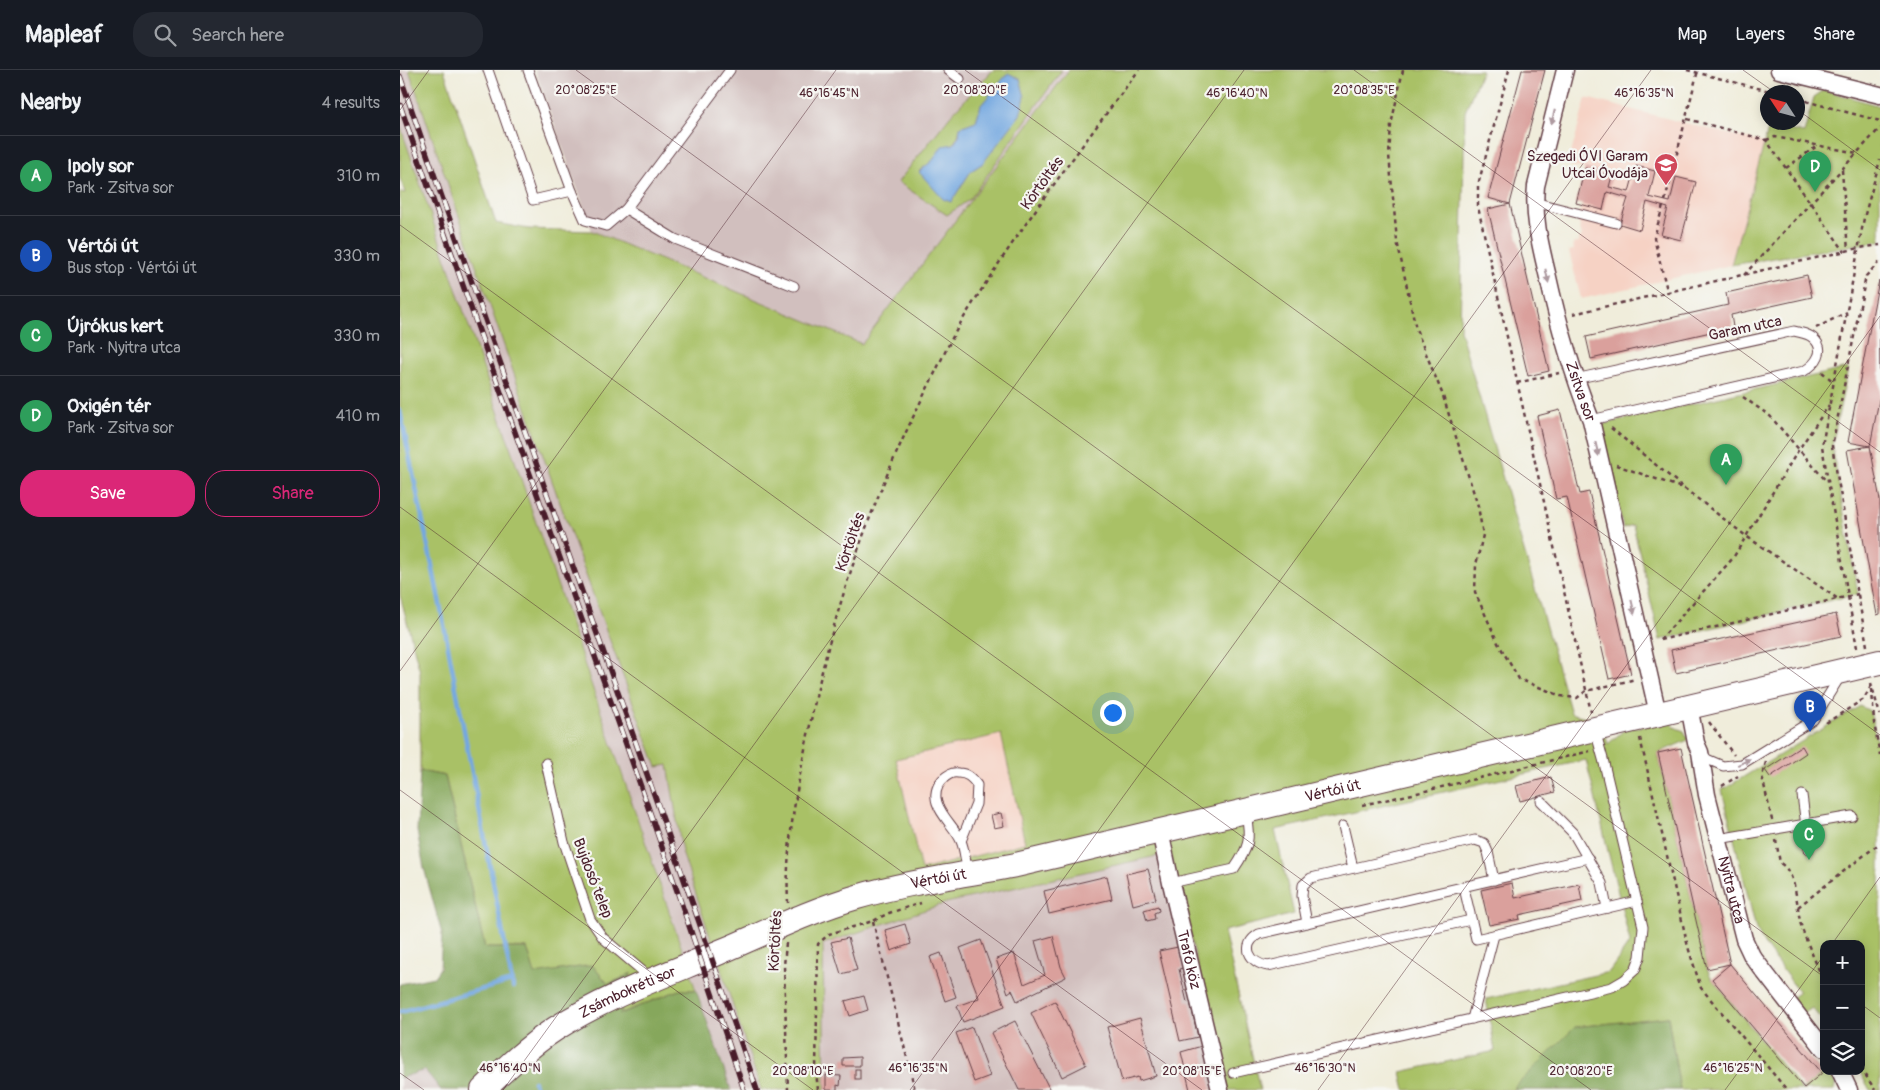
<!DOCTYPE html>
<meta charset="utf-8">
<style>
:root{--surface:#171b24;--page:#242831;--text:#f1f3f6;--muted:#9ea1a6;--line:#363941;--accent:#db2777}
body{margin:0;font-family:Pangolin,sans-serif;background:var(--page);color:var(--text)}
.controls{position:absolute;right:15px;bottom:15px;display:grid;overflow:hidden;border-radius:10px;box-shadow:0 2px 12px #0003}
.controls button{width:45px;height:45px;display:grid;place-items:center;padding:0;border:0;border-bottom:1px solid var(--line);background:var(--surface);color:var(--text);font:25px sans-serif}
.compass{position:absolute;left:1360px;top:15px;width:45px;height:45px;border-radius:50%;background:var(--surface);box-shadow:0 2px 12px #0003;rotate:306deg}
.you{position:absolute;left:712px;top:642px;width:18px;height:18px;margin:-12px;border:4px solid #fff;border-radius:50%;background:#1a73e8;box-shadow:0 0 0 8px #1a73e833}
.badge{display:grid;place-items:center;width:32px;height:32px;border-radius:50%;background:var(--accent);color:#fff;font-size:16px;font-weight:700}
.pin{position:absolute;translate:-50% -41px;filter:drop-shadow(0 1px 2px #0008)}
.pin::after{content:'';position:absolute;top:26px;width:18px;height:15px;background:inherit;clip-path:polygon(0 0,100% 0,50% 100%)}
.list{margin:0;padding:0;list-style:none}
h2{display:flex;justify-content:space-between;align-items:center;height:65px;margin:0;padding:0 20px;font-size:21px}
h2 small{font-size:16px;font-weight:400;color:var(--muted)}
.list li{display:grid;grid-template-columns:32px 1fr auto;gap:15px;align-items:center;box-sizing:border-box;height:80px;padding:0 20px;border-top:1px solid var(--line)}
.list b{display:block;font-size:19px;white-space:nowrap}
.list p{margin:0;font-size:16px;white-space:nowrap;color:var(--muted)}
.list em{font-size:16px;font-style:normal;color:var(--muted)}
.actions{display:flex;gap:10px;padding:15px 20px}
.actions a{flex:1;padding:11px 0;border:1px solid var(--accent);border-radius:20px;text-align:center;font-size:18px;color:var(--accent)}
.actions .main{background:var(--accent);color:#fff}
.icon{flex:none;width:28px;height:28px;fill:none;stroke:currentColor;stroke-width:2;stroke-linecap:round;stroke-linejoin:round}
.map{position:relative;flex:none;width:1480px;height:1020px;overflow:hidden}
header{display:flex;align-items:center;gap:30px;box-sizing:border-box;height:70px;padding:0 25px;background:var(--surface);border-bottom:1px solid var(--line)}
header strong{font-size:24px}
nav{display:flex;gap:28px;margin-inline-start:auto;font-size:18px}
.search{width:350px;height:45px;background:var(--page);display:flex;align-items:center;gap:12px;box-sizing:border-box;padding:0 18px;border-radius:20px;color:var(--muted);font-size:19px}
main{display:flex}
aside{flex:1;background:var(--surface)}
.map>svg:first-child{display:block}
.built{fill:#f6d2c4}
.industrial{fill:#d1bfbe}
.green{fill:#a9c166;stroke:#7a7048;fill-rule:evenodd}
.forest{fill:#86a75b;stroke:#686343}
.water{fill:#73a7e0;stroke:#5e6386}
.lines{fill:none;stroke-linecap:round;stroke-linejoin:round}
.stream{stroke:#73a7e0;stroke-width:4.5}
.building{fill:#daa09c}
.lane-casing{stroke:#633e45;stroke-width:11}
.street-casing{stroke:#633e45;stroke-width:19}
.secondary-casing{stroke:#633e45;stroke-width:26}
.path{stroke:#633e45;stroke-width:2.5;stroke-dasharray:4 4;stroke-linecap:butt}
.lane{stroke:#fff;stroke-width:9}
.street{stroke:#fff;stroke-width:16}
.secondary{stroke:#fff;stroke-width:24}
.rail-casing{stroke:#4a1f2b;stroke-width:5.5}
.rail{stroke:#f6f6f2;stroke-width:4;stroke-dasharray:11;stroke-linecap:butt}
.oneway{fill:#ae9aa0}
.ticks{fill:none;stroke:#4a1f2b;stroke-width:1;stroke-opacity:0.45}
.labels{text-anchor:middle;stroke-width:4.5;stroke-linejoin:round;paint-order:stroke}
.poi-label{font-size:15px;fill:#4a1f2b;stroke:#f6f6f2;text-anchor:end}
.street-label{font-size:15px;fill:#4a1f2b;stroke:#f6f6f2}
.ticks-label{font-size:12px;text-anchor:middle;fill:#4a1f2b;stroke:#f6f6f2;stroke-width:4.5;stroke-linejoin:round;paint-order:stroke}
</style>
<header>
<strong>Mapleaf</strong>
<div class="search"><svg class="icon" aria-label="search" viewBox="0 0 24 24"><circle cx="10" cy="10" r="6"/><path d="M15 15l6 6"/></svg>Search here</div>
<nav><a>Map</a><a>Layers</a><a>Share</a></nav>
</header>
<main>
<aside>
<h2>Nearby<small>4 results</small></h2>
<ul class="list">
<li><span class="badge" style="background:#2e9e5b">A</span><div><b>Ipoly sor</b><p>Park · Zsitva sor</p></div><em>310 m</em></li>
<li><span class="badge" style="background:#1a4fb4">B</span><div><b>Vértói út</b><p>Bus stop · Vértói út</p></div><em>330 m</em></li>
<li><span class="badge" style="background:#2e9e5b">C</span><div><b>Újrókus kert</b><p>Park · Nyitra utca</p></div><em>330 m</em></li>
<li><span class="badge" style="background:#2e9e5b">D</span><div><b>Oxigén tér</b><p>Park · Zsitva sor</p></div><em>410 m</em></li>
</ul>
<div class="actions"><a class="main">Save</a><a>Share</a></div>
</aside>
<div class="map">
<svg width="1480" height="1020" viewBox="0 0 1480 1020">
<rect width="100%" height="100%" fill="#f6f6f2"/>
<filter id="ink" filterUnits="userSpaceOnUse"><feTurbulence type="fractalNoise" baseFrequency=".02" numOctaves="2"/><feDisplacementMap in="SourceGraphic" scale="10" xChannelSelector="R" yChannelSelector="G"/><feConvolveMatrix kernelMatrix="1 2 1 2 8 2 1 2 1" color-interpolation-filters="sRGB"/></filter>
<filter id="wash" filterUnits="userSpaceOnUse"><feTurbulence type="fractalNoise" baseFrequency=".0096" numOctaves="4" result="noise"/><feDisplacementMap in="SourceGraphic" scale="20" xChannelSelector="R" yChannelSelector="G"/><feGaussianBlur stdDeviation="1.12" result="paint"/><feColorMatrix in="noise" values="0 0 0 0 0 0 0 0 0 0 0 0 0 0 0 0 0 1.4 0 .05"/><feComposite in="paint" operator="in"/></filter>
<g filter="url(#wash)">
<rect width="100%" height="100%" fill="#f0eddb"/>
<!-- built -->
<g class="built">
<polygon points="1186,28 1364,73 1331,195 1181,229 1169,181 1174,180 1173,174 1179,172 1178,168 1182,167 1178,149 1182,135 1176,133 1185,99 1168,95"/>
<polygon points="601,664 625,773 521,800 496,689"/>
</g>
<!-- industrial -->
<g class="industrial">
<polygon points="0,0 9,0 76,198 206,560 257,696 268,695 282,782 361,1020 331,1020 0,55"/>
<polygon points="135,0 669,0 462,274 192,161"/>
<polygon points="771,783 828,1020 425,1020 423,874 546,833"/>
<polygon points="25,1000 41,1020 0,1020 0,1008"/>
</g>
<!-- green -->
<g class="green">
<path d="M9,0H44L96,153L129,159L192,161L462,274L669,0H1082L1065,42L1060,260L1171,643L1203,652L1208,674L1225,659L1272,652L1274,657L1284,661L1288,670L1258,683L1307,899L1312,909L1402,1020L1424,1001H1430L1436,1012L1434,1020H1280L1268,947L1175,957L1115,1017V1020H1005L1001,1002L1095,981L1086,929L1209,902L1230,872L1186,690L875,760L894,844L824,861L860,1020H828L770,783L546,833L423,874L425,1020H361L282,782L268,695L257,697C170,466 88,233 9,0ZM601,664L625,773L521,800L496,689Z"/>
<path d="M593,0H662L570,129L547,145L498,112L550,46ZM581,35L583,93L571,101L551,132L519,101C534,89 559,77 560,57L576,51Z"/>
<polygon points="1424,20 1480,36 1480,171 1331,195 1369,56 1404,63 1414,27"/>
<polygon points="0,55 296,920 279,920 219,944 231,904 208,914 192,895 134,905 127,878 85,878 45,706 20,701 20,602 0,525 0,122 5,123 0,108"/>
<polygon points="1448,298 1432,376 1458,524 1260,570 1233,455 1223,458 1200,355"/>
<polygon points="1460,636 1470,641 1480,685 1480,1020 1470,1020 1459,1001 1461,1001 1461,874 1424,874 1424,953 1412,938 1403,944 1391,928 1399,922 1366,877 1356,859 1322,720"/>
</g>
<!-- forest -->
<g class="forest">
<polygon points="20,701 45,706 85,878 127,878 135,904 192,895 208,914 219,910 231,903 220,944 279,920 296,920 331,1020 41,1020 25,1000 0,1008 0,914 34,907 40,898 42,864 24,798 17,761"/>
<polygon points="1268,947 1280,1020 1115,1020 1115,1017 1175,957"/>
</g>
<!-- water -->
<polygon class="water" points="608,3 620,9 625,27 620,45 583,93 571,101 551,132 543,129 519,102 533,90 542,76 554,74 559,66 560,57 576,51 581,35"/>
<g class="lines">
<!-- stream -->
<g class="stream">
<polyline points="0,341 39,529 113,917"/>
<polyline points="0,942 112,911"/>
<polyline points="134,1012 136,1020"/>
</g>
</g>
<g id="blocks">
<!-- building -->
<g class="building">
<polygon points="1122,0 1145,0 1110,134 1088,128"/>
<polygon points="1236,96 1255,101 1249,127 1270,132 1276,107 1296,112 1281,170 1261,165 1268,138 1247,132 1240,160 1220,154 1228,128 1207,122 1203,140 1176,133 1185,98 1212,106 1209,117 1229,122"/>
<polygon points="1110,134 1149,301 1128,306 1088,139"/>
<polygon points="1407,205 1412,227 1331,245 1333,257 1191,289 1186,267 1328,235 1326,223"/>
<polygon points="1479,210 1480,325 1470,376 1448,372"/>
<polygon points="1160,340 1180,424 1189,422 1231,604 1209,609 1167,427 1156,429 1137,346"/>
<polygon points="1470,376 1480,430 1480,544 1477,545 1447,380"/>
<polygon points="1436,544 1441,566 1276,603 1271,580"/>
<polygon points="1402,676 1406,683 1370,707 1365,700"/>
<polygon points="1281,678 1330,894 1307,899 1258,683"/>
<polygon points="1151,707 1155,722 1120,731 1116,716"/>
<polygon points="601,743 604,756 594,758 591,745"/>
<polygon points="748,799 756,829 733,835 726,804"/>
<polygon points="707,806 712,829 649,844 644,821"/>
<polygon points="1112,813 1115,828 1179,814 1182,831 1119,845 1120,849 1089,855 1081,820"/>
<polygon points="758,836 759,841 754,843 755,849 747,851 744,840"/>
<polygon points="505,854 511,874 491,881 485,860"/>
<polygon points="653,866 661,897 666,907 617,931 612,920 608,923 596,889 614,883 624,914 645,905 635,871"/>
<polygon points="448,868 457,900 441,904 431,872"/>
<polygon points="581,870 605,936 563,952 557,936 579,928 560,878"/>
<polygon points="778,877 783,898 779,899 787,932 790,931 798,967 780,971 759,881"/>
<polygon points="541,883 556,927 545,931 530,887"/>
<polygon points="1330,894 1422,1003 1404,1018 1312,909"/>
<polygon points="464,926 468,940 450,946 445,931"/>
<polygon points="655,931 686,995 662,1007 631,943"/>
<polygon points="740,948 756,1006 739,1011 738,1007 722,1011 707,957"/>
<polygon points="615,951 650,1020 619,1020 591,963"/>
<polygon points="572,957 590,1006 574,1012 556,963"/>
<polygon points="802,976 812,1020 790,1020 781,982"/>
<polygon points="460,987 460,996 443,996 443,988"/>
<rect x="455" y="999" width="5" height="10"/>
<polygon points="426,1005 441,1006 440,1016 437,1015 437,1020 426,1020"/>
</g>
</g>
</g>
<g filter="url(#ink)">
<use href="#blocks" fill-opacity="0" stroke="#633e45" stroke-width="1"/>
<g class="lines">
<!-- lane casing -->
<g class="lane-casing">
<g id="lane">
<polyline points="88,0 133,130 172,121 128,0"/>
<polyline points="548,0 560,9"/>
<polyline points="172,121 185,150 206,156 226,139 330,0"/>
<polyline points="1134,132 1216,153"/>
<polyline points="226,139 275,169 394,216"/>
<path d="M1175,309L1394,261C1401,263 1408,263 1413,268C1427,280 1416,294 1404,301L1191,350"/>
<polyline points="1301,682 1307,689 1323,696 1342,694 1413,650 1441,605"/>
<polyline points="146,693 164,772 190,849 203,868 252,909"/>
<polyline points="1402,725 1409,779"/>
<polyline points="1141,731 1173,763 1202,813 1207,838"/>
<polyline points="943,756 953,798"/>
<polyline points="1318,769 1452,746"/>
<path d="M561,771L576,734L577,715C572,708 567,703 558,703C552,702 546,706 542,710C523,733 553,752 561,771C565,780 565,792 568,801"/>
<path d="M771,813L834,799C849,777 851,770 846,743"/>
<polyline points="1064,818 1076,869 1237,831"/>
<path d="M1071,850L868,896C849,893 840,875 859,864L1188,788"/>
<polyline points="907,853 902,826 903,815 911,808 1075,770 1084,773 1088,782 1094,810"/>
<polyline points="1072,949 1094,865"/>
<polyline points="833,1003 1212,917 1224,910 1235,900 1240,887 1243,857 1203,689 1195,660"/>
</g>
</g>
<!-- street casing -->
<g class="street-casing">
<g id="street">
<path id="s1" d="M1165,0L1136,116C1133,146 1140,174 1147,203C1158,253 1172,302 1191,350L1258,644"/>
<polyline points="1379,0 1480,25"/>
<path id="s2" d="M1289,636L1296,673L1300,682L1307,725L1344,869L1352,886L1424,979"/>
<path id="s3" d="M760,761L771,813L820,1020"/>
<polyline points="1440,1001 1449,1020"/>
</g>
</g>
<!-- secondary casing -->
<g class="secondary-casing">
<g id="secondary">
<path id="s4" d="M83,1020C106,998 129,976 155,959C208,925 269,904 327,879C369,861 412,840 457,827C508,812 563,805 616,795L1480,592"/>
</g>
</g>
<!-- path -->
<g class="path">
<polyline points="1003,0 991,55 989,85 997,171 1016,259 1042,323 1078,436 1083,465 1076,495 1075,522 1098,573 1119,609 1161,626 1177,628 1186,621 1236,609"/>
<polyline points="1109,0 1078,115 1078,137 1191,642"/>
<polyline points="1287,0 1373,22"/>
<polyline points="1398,29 1480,51"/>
<polyline points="1287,49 1366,70 1445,182"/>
<polyline points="1366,70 1375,67 1457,83"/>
<polyline points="1386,98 1417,76"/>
<polyline points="1442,100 1448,181"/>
<polyline points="1265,131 1298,0"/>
<polyline points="1263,136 1254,168 1268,224"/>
<polyline points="1344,205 1480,58"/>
<polyline points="1173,244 1459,178 1480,175"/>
<polyline points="1416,258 1447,242"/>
<polyline points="1422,302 1434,312"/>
<polyline points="1117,313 1159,303"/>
<polyline points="1343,327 1370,346 1427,412"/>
<polyline points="1211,358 1284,418"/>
<polyline points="1216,395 1285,419 1346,466 1438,529"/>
<polyline points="1260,570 1333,488 1399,379 1429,335"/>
<polyline points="1260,570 1458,524"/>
<polyline points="1467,576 1432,376 1466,206 1480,191"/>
<polyline points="1457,578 1422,376 1464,148 1480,90"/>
<polyline points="1471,613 1480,645"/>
<polyline points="1472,619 1474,653 1480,685"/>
<polyline points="1309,652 1334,685"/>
<polyline points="1426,653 1464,629 1471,616"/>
<polyline points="1240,668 1288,877 1301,918 1387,1020"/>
<polyline points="1366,692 1362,706 1372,750"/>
<polyline points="1322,716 1338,706"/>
<polyline points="962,735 1017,723 1190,681"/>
<path d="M1376,770L1380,793C1398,804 1396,837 1401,855C1407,875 1417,893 1424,913"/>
<path d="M388,833C385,773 398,713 410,655C434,536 474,422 529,315C540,293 550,270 563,249C616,163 678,81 739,0"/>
<polyline points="1398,837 1480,773"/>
<polyline points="473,851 515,1020"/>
<polyline points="386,873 384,896 388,1020"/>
<polyline points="1461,998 1475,1020"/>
<polyline points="418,1020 416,1002 418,874 429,864 473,851 489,843 521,833"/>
</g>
<!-- lane -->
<use href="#lane" class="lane"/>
<!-- street -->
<use href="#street" class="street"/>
<!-- secondary -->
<use href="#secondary" class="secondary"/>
<!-- rail casing -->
<g class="rail-casing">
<g id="rail">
<path d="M0,6C116,345 242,681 357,1020"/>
<path d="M0,35C113,364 236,690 344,1020"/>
</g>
</g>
<!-- rail -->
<use href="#rail" class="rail"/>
</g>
<!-- one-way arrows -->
<defs><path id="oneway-solid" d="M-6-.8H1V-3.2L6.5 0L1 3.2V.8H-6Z" transform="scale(1.25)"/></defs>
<g class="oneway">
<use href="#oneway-solid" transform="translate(1153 47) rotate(104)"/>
<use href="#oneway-solid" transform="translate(1147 206) rotate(77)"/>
<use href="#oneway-solid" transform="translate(1197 379) rotate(77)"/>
<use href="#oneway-solid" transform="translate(1233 537) rotate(77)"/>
<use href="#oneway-solid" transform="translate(1344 692) rotate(-25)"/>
</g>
</g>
<!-- ticks -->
<path class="ticks" d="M176,0L1424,907M565,0L1480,665M954,0L1480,382M1343,0L1374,22M0,40L29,0M1398,40L1480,100M0,155L1191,1020M0,437L802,1020M0,601L436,0M0,720L413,1020M1432,874L1480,807M1461,934L1480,948M0,1003L24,1020M103,1020L844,0M510,1020L1251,0M918,1020L1480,246M1325,1020L1424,885"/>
<!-- icons -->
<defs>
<g id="school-pin" transform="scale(1.25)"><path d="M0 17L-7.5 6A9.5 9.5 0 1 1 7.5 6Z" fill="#d1495b" stroke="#f6f6f2"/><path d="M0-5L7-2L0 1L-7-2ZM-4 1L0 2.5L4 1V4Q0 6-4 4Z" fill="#fff"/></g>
</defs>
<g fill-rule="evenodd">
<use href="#school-pin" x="1266" y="95"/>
</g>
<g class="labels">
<!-- poi labels -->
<g class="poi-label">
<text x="1248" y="91">Szegedi ÓVI Garam<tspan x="1248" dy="17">Utcai Óvodája</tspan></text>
</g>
<!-- street labels -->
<g class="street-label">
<text transform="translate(642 113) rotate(-54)" y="5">Körtöltés</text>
<text transform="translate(1345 258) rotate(-12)" y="5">Garam utca</text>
<text dy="5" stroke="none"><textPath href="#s1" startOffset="331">Zsitva sor</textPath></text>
<text transform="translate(450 472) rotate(-71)" y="5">Körtöltés</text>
<text dy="5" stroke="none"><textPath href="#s4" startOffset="912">Vértói út</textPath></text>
<text transform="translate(193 808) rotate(69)" y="5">Bujdosó telep</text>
<text dy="5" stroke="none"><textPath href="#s4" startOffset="508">Vértói út</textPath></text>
<text dy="5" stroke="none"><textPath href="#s2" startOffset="189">Nyitra utca</textPath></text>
<text transform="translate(375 871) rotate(-87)" y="5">Körtöltés</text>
<text dy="5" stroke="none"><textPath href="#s3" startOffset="132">Trafó köz</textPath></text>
<text dy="5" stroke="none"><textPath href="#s4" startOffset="176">Zsámbokréti sor</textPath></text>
</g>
</g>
<g class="ticks-label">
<text x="186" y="24">20°08'25"E</text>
<text x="575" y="24">20°08'30"E</text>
<text x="964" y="24">20°08'35"E</text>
<text x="429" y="27">46°16'45"N</text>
<text x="837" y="27">46°16'40"N</text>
<text x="1244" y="27">46°16'35"N</text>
<text x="110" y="1002">46°16'40"N</text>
<text x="518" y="1002">46°16'35"N</text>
<text x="925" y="1002">46°16'30"N</text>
<text x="1333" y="1002">46°16'25"N</text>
<text x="403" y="1005">20°08'10"E</text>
<text x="792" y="1005">20°08'15"E</text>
<text x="1181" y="1005">20°08'20"E</text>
</g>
</svg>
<div class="controls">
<button>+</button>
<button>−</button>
<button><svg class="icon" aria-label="layers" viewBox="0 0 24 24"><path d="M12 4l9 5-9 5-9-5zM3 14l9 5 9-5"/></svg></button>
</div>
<svg class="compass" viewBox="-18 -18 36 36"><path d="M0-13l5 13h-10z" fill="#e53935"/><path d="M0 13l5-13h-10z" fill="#9ea1a6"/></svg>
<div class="you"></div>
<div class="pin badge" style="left:1326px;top:415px;background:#2e9e5b">A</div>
<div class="pin badge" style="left:1410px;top:662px;background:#1a4fb4">B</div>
<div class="pin badge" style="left:1409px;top:790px;background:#2e9e5b">C</div>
<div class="pin badge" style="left:1415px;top:122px;background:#2e9e5b">D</div>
</div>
</main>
